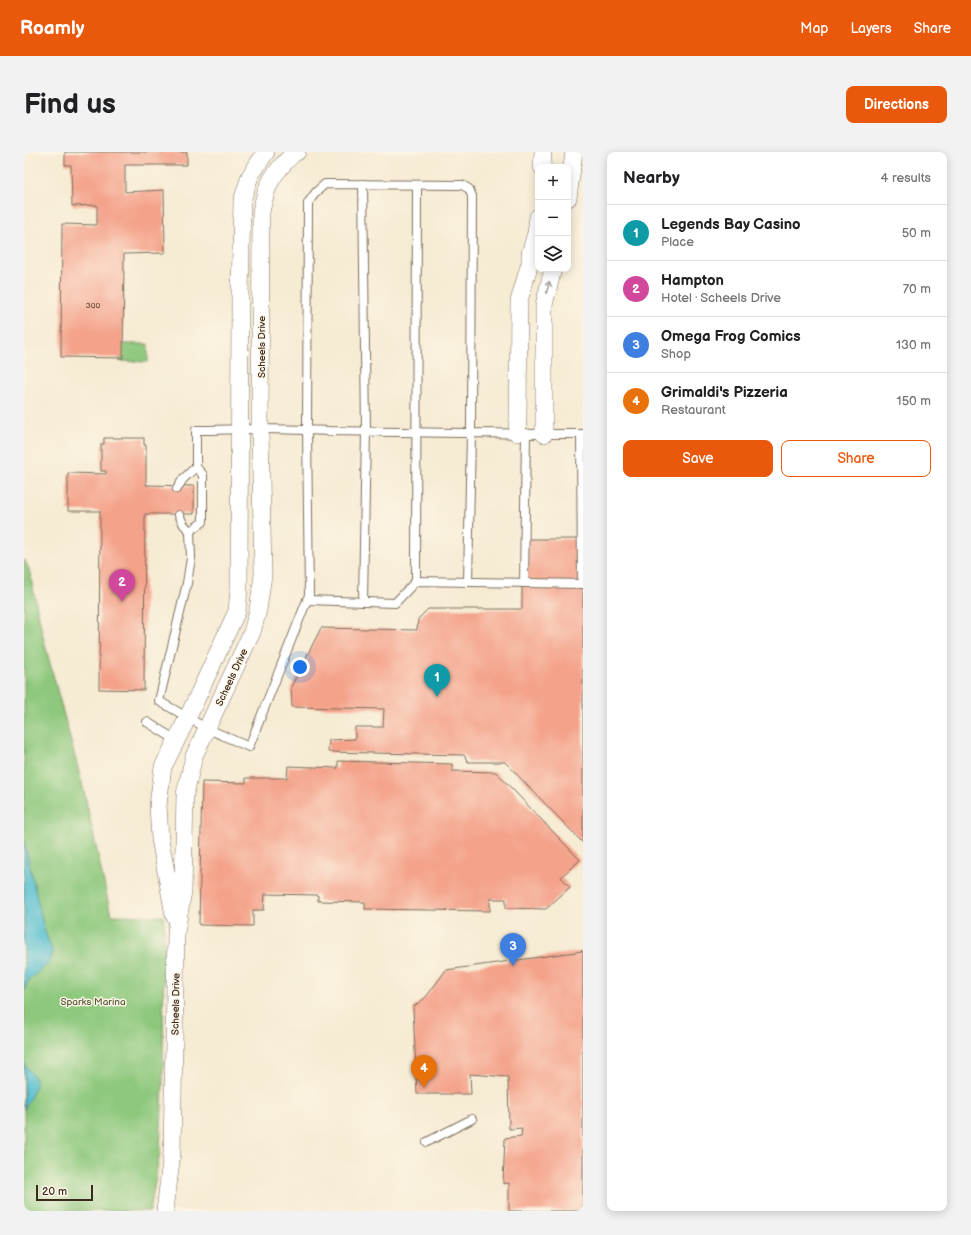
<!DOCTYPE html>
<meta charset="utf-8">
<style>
:root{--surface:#fff;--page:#f2f2f2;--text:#202124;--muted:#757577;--line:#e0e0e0;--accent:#ea580c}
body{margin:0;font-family:"Balsamiq Sans",sans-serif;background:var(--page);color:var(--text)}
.controls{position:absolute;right:12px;top:12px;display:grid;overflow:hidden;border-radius:8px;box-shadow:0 2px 10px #0003}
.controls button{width:36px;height:36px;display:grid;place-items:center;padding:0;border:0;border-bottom:1px solid var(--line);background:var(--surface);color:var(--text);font:20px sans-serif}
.scale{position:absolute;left:12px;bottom:10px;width:57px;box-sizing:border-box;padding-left:4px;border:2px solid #3b2a1e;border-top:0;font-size:11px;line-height:14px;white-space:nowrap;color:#3b2a1e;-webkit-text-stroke:3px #fcf5e5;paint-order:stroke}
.you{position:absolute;left:276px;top:515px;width:14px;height:14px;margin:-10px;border:3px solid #fff;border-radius:50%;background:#1a73e8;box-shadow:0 0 0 6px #1a73e833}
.badge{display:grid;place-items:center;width:26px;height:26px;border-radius:50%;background:var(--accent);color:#fff;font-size:13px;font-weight:700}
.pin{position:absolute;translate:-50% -33px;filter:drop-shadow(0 1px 2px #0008)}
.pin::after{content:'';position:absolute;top:21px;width:14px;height:12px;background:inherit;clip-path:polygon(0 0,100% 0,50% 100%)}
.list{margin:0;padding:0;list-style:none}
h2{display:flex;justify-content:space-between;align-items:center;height:52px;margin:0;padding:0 16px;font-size:17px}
h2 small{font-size:13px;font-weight:400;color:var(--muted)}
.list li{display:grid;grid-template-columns:26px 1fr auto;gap:12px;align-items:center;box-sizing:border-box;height:56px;padding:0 16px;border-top:1px solid var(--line)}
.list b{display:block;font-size:15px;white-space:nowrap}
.list p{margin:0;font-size:13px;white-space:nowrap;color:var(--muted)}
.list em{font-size:13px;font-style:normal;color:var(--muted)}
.actions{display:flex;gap:8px;padding:12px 16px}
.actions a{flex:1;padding:9px 0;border:1px solid var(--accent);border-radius:8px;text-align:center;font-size:14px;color:var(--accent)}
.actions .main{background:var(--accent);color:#fff}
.icon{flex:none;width:22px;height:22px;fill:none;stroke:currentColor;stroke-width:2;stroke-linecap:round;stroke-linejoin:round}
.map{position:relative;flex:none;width:559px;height:1059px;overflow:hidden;border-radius:8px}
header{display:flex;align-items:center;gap:24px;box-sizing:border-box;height:56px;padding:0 20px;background:var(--accent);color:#fff}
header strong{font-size:19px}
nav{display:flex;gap:22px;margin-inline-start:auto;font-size:14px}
.intro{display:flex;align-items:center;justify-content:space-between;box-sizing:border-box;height:96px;padding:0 24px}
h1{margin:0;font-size:28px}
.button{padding:10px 18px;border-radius:8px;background:var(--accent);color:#fff;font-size:14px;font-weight:700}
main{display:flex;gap:24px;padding:0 24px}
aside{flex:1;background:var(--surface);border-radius:8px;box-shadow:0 2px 10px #0003}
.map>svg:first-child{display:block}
.green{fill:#8dc87d;stroke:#64794e}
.water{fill:#54bfd0;stroke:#487477}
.building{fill:#f4a28a}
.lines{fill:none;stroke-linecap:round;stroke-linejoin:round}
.service-casing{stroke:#7c6e5d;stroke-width:10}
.minor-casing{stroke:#7c6e5d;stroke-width:18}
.service{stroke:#fff;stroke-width:8}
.minor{stroke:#fff;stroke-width:17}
.oneway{stroke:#a79f9a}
.labels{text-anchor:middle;stroke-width:3;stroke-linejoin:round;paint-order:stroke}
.number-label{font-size:8px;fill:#694839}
.street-label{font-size:10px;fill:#3b2a1e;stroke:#fcf5e5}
.park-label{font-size:10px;fill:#54593a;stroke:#fcf5e5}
</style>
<header>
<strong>Roamly</strong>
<nav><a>Map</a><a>Layers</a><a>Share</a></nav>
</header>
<div class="intro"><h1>Find us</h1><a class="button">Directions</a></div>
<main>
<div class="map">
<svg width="559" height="1059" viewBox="0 0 559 1059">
<rect width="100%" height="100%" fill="#fcf5e5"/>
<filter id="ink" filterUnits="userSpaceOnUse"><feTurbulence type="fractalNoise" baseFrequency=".025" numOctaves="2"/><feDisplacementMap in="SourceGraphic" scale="8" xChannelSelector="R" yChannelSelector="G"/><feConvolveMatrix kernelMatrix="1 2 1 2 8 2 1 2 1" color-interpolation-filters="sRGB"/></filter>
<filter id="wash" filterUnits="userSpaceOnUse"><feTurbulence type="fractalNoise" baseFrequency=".012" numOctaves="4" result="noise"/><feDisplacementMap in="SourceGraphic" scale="16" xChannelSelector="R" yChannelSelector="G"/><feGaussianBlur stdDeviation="0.9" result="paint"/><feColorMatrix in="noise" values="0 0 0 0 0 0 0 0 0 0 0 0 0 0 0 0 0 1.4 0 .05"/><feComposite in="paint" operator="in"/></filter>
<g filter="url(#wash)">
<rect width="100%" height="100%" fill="#f6ebd3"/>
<!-- green -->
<g class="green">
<polygon points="95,192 124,192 124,210 96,209"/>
<polygon points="0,407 5,417 20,489 58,631 87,763 140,764 139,930 136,1000 126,1059 0,1059"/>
</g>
<!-- water -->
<g class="water">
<polygon points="0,688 20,777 29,801 25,810 4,829 0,840"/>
<polygon points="0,911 10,925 12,933 0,958"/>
</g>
<g id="blocks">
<!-- building -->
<g class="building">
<polygon points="41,0 163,0 163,13 101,13 101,40 140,38 141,101 100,102 99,206 37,205 38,72 73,73 73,53 48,54 47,13 41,13"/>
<polygon points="80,286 120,286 120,293 122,293 122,333 170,334 170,362 121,362 120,538 75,537 76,359 44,359 44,321 82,322 82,319 77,319 77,292 80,292"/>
<polygon points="498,387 559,387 559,691 481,610 444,610 440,603 304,600 305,588 331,587 331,575 359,575 360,557 268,555 267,535 297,476 393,478 394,467 404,457 498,457"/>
<polygon points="314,609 428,612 428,619 472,620 556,708 537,725 546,735 522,757 482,756 482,747 466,747 466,759 341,757 341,750 294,749 294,743 241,742 240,758 229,758 229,774 175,773 178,630 222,631 222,626 263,626 264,614 314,616"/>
<polygon points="559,799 559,1059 485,1059 485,1031 479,1032 481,986 497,984 498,976 485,977 484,925 446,922 447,942 393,942 389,855 402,845 422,818"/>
</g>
</g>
</g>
<g filter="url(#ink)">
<use href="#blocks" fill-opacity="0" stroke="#7c6e5d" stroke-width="1"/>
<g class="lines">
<!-- service casing -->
<g class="service-casing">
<g id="service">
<polyline points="339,32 342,279 339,450"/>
<polyline points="557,282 558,432"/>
<polyline points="153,337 159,327 172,315"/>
<polyline points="155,363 160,373 166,379"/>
<polyline points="392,429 393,33"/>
<path d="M444,430L447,281L448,44L445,37L438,33L301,32L292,40L284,51L283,279L285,443L225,595L182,576L135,549L163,431L167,406L166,379L179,370V323L172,315V278C193,278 214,277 235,277C259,277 282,278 305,279C390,280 474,282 559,282"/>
<polyline points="500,431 502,281"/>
<polyline points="283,448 371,451 392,429 559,432"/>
<polyline points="123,570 152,588"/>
<polyline points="403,990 448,967"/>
</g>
</g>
<!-- minor casing -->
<g class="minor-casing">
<g id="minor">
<polyline points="518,15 519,0"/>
<polyline points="544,46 550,0"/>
<polyline points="493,281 494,266 495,149 506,111 506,102 512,81 514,65"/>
<polyline points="520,282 520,153 529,117"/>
<polyline points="150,763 136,687 134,653 139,615 164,565 213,459 215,437 216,143 218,49 226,24 242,0"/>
<path d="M141,1059L148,1000L152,780L159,739L161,642L170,604L228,480L234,458L239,423L236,277L237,60C243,30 248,23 270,1L273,0"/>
</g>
</g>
<!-- service -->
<use href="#service" class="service"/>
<!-- minor -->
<use href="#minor" class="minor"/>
</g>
<!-- one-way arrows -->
<defs><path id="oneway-shaft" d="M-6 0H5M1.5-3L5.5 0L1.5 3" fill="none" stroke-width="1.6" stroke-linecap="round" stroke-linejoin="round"/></defs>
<use class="oneway" href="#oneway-shaft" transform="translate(524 135) rotate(-76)"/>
</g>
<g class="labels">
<!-- number labels -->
<g class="number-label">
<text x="69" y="156">300</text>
</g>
<!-- street labels -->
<g class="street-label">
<text transform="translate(237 195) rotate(-90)" y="4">Scheels Drive</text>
<text transform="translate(207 525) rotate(-65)" y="4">Scheels Drive</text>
<text transform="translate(151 852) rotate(-89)" y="4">Scheels Drive</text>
</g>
<!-- park labels -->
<g class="park-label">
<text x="69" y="853">Sparks Marina</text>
</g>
</g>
</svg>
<div class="controls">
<button>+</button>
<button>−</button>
<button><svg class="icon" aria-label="layers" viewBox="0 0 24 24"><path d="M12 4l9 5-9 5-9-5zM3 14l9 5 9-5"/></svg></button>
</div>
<div class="scale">20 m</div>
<div class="you"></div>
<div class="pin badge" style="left:413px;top:545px;background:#0f9aa8">1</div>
<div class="pin badge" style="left:98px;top:450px;background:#d1479c">2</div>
<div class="pin badge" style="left:489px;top:814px;background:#3f7fe0">3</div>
<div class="pin badge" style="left:400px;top:936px;background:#e8710a">4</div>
</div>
<aside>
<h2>Nearby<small>4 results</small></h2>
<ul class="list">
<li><span class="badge" style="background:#0f9aa8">1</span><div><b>Legends Bay Casino</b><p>Place</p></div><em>50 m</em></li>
<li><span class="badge" style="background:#d1479c">2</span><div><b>Hampton</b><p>Hotel · Scheels Drive</p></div><em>70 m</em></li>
<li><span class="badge" style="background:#3f7fe0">3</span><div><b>Omega Frog Comics</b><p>Shop</p></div><em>130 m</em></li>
<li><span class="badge" style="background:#e8710a">4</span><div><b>Grimaldi's Pizzeria</b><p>Restaurant</p></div><em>150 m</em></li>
</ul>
<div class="actions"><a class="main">Save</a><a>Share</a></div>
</aside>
</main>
